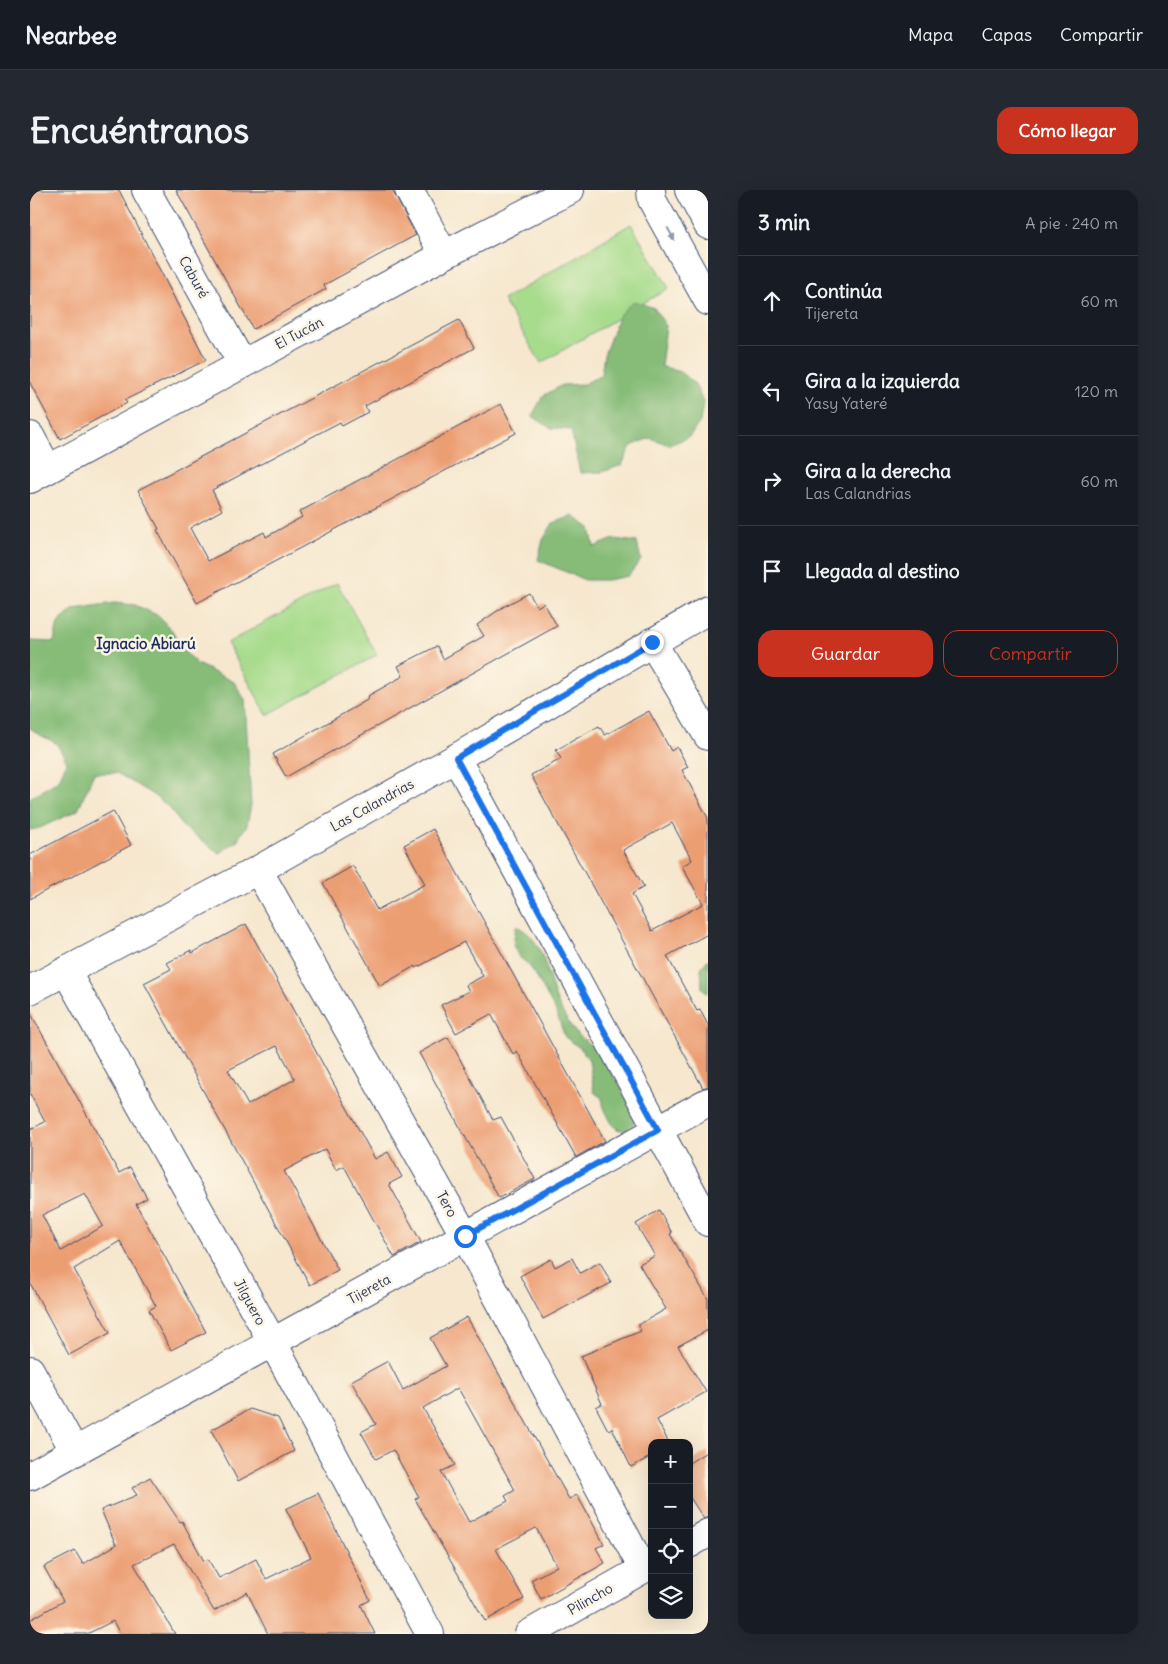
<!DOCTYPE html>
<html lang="es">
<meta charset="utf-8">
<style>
:root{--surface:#171b24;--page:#242831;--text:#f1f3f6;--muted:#9ea1a6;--line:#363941;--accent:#c8321e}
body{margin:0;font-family:Delius,sans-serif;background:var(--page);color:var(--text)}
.controls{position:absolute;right:15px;bottom:15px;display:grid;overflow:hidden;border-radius:10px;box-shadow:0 5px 20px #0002}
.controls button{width:45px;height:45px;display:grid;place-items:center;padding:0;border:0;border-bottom:1px solid var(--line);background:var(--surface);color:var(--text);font:25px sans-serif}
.stop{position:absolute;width:15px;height:15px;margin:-11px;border:4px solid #1a73e8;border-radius:50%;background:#fff}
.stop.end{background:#1a73e8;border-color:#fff;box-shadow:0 1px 5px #0008}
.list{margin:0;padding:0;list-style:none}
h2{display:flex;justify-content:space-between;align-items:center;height:65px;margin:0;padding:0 20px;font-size:21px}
h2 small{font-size:16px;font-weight:400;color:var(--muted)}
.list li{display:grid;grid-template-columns:32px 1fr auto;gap:15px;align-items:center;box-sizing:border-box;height:90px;padding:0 20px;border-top:1px solid var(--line)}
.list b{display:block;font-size:19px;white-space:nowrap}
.list p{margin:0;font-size:16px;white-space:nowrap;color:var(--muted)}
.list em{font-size:16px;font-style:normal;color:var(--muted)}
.actions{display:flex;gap:10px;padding:15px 20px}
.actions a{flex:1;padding:11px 0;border:1px solid var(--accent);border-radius:15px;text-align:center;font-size:18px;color:var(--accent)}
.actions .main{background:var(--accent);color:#fff}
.icon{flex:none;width:28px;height:28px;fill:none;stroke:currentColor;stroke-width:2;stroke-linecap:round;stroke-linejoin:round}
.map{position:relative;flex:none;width:678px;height:1444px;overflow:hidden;border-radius:15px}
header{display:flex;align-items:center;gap:30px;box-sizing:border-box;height:70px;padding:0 25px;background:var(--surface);border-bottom:1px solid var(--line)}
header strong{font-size:24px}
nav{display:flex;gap:28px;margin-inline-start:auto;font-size:18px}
.intro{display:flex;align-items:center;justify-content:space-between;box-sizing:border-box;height:120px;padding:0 30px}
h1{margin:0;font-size:35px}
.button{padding:12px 22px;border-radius:15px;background:var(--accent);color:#fff;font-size:18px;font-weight:700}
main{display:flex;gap:30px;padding:0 30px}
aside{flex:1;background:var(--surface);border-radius:15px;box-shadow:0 5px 20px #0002}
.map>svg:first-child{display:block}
.green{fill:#a8dc8d;stroke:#628676}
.forest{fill:#86bc78;stroke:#50766b}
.building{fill:#ec9e73;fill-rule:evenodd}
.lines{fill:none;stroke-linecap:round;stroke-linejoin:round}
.minor-casing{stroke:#3c4b6f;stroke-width:30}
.minor{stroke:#fff;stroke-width:28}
.oneway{fill:#8d97ae}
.route{stroke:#1a73e8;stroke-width:6}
.labels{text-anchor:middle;stroke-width:5;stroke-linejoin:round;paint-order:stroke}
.street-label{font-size:14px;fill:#1b2f5e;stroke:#fcf5e5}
.neighbourhood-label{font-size:15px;font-weight:bold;fill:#1b2f5e;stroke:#fcf5e5}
</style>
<header>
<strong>Nearbee</strong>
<nav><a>Mapa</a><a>Capas</a><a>Compartir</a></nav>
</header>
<div class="intro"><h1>Encuéntranos</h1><a class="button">Cómo llegar</a></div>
<main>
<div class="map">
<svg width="678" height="1444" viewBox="0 0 678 1444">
<rect width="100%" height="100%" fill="#fcf5e5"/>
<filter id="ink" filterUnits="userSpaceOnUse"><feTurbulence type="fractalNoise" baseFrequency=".02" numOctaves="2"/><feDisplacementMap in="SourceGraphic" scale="10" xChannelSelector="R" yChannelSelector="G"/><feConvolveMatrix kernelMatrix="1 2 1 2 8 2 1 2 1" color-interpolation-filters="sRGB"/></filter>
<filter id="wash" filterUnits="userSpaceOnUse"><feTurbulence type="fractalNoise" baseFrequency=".0096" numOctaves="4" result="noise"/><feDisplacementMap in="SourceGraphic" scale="20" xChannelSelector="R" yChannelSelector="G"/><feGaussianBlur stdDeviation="1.12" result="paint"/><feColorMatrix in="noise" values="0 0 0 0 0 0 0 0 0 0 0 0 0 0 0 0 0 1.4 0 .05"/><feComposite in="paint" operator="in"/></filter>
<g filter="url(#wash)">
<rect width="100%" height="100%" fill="#f6e7ce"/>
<!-- green -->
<g class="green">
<polygon points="601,34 639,98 511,173 473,110"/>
<polygon points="307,393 347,465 237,525 197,453"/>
</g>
<!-- forest -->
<g class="forest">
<polygon points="604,111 624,118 636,136 631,176 650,182 665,194 673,212 670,232 659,247 639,255 620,248 601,256 592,275 572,282 550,283 541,240 521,238 502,226 513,206 532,195 554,194 571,185 574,165 589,125"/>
<polygon points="543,326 560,338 564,357 584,349 607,352 611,370 598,386 577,390 555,390 508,370 513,350 523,333"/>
<polygon points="84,413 105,415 127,425 142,440 152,459 167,474 204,492 215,510 221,615 217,635 206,652 189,663 152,636 140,618 123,605 87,583 64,583 48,620 10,638 0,640 0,608 29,590 37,571 26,553 8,544 0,538 0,451 24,452 28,433 44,419"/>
<path d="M486,736C515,748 516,785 527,811C531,821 540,836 547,844C553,849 559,853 564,860C581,880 594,902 607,924L603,934L596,941L586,939H590L583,936L574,918L572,908L564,902L559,870L551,859L535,847L526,822L506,786L499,775L488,766L483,755Z"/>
<polygon points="678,769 678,804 672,798 671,778"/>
</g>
<g id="blocks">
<!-- building -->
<g class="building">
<polygon points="0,0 89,0 176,170 95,210 97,213 30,249 0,193"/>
<polygon points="146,0 362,0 386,45 294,95 296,99 223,139"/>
<polygon points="429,130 444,158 335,216 338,222 312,236 310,232 182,300 192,320 160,338 178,371 234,342 236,347 272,327 269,322 471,214 486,243 167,413 127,340 129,339 108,300"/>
<polygon points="499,403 507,417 514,413 527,436 256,587 243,564 339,509 338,506 373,486 368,476 407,456 413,469 454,446 447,435 473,417"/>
<path d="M619,521L641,561L647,557L658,577L652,580L678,628V744L637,766L667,821L670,820L678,835V896L673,898L501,585L531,569L526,560L569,536L575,545ZM642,633L662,670L652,676L673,714L622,741L602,704L614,697L593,660Z"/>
<polygon points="83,621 101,655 0,709 0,665"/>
<polygon points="403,639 575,951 546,967 487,861 483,864 461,824 426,843 411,815 439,801 436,795 453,786 434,752 386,778 385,776 350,796 293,693 323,676 347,720 395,694 374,655"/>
<path d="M216,734L345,969L358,962L372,987L359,994L391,1052L364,1067L314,976L306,980L295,959L254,981L308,1080L280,1095L114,793L141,779L137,773L161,760L162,763ZM247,856L265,889L218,915L198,880Z"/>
<path d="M0,822L89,983L100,977L117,1008L106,1014L176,1142L141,1160L119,1120L126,1116L90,1051L44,1079L80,1143L39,1165L0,1093V939L15,932L0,904ZM55,1004L73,1036L31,1061L12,1025Z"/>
<polygon points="418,847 463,930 471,927 505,989 469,1008 389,863"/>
<polygon points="629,1020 642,1043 640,1044 678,1109 678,1140 648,1156 676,1202 627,1230 639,1253 622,1253 622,1266 601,1277 582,1238 578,1240 566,1217 572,1214 551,1166 611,1141 608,1135 636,1119 609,1074 625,1066 606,1034"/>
<polygon points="542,1068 550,1083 570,1072 581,1093 513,1129 490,1086 521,1069 525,1077"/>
<path d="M437,1127L539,1309L547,1305L574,1354L566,1358L575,1373L511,1409L501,1390L527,1376L506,1338L466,1359L494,1409L455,1431L385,1309L389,1307L363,1260L346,1269L331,1242L346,1234L321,1191L358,1171L373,1200L416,1176L400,1148ZM428,1198L485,1300L475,1306L478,1311L439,1332L411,1282L425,1275L393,1218Z"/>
<polygon points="220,1219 248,1228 264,1261 208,1291 181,1240"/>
<polygon points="678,1261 678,1327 674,1329 659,1306 659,1273"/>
<polygon points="120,1287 150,1332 152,1331 174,1371 178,1369 189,1388 226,1369 236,1389 281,1367 256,1319 288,1303 340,1410 331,1415 345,1444 238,1444 217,1402 184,1421 144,1354 104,1374 145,1444 90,1444 83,1431 57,1444 0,1444 0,1430 33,1411 14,1377 45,1361 53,1374 86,1355 71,1320 107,1305 102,1298"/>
</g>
</g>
</g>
<g filter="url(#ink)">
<use href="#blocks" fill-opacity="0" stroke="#3c4b6f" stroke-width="1"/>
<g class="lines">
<!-- minor casing -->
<g class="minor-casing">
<g id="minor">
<polyline points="116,0 212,174"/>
<polyline points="379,0 414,65"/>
<polyline points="621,0 622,10 678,111"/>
<polyline points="659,0 678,35"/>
<polyline points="0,246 18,279"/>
<polyline points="0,289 414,65 540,0"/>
<polyline points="622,452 678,546"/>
<polyline points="426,568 678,1032"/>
<polyline points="228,680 435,1046 613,1379"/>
<polyline points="36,781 243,1153 400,1444"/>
<polyline points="0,800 228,680 426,568 678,420"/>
<polyline points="0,1180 45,1262"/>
<polyline points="0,1286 678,912"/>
<polyline points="659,1354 678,1343"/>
<polyline points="499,1444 622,1374"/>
</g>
</g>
<!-- minor -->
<use href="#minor" class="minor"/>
</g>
<!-- one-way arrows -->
<defs><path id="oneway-solid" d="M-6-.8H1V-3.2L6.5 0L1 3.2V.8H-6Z" transform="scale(1.25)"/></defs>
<use class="oneway" href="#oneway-solid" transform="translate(641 44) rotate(61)"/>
</g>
<g class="lines" filter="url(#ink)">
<!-- route -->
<polyline class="route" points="435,1046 628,940 426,568 622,452"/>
</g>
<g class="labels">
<!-- street labels -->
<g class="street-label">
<text transform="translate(164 87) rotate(61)" y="5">Caburé</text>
<text transform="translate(269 143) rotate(-28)" y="5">El Tucán</text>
<text transform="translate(342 615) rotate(-29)" y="5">Las Calandrias</text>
<text transform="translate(417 1014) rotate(61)" y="5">Tero</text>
<text transform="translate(339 1099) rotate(-29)" y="5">Tijereta</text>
<text transform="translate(220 1112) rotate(61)" y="5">Jilguero</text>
<text transform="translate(560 1409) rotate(-30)" y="5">Pilincho</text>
</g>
<!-- neighbourhood labels -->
<g class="neighbourhood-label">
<text x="116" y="459">Ignacio Abiarú</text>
</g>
</g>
</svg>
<div class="controls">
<button>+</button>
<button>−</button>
<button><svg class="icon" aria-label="locate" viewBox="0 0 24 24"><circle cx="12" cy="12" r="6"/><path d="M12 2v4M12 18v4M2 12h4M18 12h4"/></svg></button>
<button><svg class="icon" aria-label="layers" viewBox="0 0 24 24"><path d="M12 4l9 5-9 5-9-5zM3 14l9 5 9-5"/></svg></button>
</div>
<div class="stop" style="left:435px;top:1046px"></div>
<div class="stop end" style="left:622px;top:452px"></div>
</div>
<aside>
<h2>3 min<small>A pie · 240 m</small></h2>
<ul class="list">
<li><svg class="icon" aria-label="ahead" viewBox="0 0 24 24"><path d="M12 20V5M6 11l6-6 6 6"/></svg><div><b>Continúa</b><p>Tijereta</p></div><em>60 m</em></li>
<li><svg class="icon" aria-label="left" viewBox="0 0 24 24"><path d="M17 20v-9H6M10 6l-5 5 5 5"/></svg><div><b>Gira a la izquierda</b><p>Yasy Yateré</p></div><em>120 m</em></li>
<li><svg class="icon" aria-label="right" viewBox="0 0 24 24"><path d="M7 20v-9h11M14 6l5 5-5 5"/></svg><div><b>Gira a la derecha</b><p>Las Calandrias</p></div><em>60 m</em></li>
<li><svg class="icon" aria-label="arrive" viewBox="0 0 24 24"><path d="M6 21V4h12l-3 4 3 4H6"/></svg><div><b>Llegada al destino</b></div></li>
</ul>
<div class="actions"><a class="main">Guardar</a><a>Compartir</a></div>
</aside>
</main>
